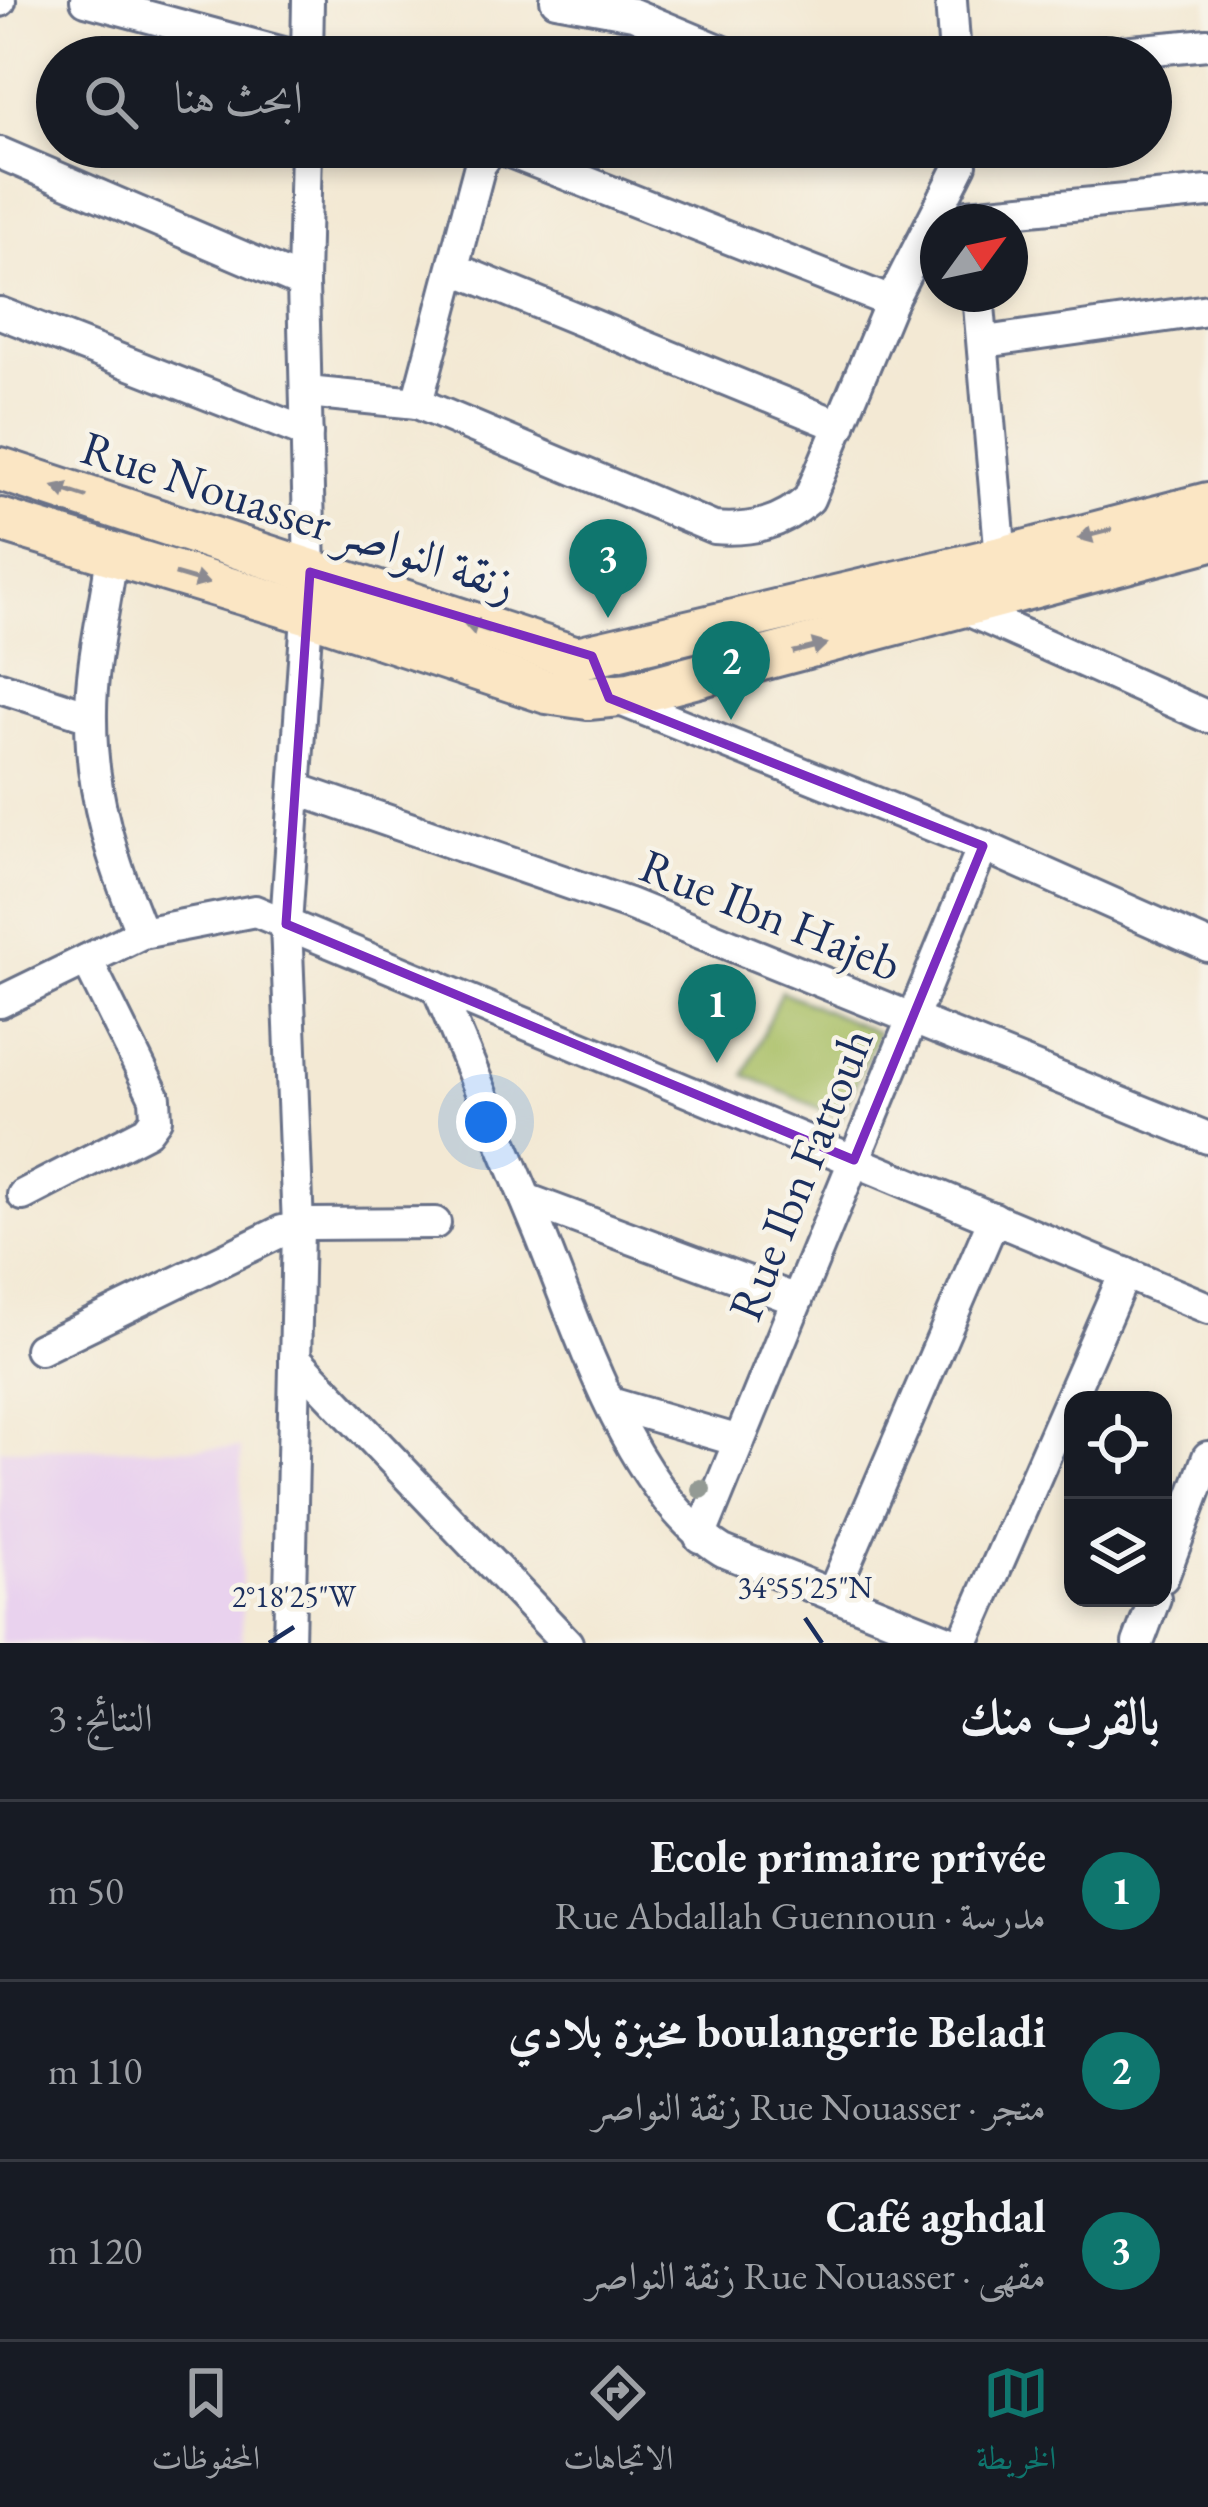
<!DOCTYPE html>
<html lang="ar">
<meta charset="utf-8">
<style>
:root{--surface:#171b24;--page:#242831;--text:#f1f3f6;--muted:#9ea1a6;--line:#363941;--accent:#0f766e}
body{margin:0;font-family:"EB Garamond",Amiri,serif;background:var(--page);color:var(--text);direction:rtl}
.controls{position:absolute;right:36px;bottom:36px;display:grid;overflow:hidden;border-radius:24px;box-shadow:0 6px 18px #0003}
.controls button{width:108px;height:108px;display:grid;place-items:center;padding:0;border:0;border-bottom:3px solid var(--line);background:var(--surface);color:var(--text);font:60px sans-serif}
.compass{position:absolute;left:920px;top:204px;width:108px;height:108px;border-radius:50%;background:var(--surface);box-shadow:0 6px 18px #0003;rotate:57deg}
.you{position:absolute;left:486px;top:1122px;width:42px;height:42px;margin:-30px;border:9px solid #fff;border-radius:50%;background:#1a73e8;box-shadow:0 0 0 18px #1a73e833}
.badge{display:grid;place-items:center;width:78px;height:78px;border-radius:50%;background:var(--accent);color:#fff;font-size:39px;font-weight:700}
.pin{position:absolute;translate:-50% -99px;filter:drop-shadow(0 3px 6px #0008)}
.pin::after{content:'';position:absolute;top:63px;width:42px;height:36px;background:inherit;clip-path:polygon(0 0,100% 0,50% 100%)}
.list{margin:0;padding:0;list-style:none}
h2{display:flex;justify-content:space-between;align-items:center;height:156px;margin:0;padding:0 48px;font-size:51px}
h2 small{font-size:39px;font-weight:400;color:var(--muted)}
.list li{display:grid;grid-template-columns:78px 1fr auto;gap:36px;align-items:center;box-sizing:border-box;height:180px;padding:0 48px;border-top:3px solid var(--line)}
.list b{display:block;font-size:45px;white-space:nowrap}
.list p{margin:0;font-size:39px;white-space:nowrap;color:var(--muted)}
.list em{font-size:39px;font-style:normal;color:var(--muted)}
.icon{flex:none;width:66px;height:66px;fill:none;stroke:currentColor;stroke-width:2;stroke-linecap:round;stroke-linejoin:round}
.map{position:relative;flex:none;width:1208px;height:1643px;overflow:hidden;direction:ltr}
.search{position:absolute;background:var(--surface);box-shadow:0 6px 18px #0003;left:36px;right:36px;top:36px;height:132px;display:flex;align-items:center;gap:30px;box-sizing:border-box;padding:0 42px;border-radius:66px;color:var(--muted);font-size:45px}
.sheet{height:696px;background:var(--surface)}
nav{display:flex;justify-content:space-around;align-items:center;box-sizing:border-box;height:168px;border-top:3px solid var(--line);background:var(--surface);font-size:33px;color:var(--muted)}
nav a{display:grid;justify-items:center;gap:6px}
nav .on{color:var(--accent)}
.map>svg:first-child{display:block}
.built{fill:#e9d2ee}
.green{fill:#a7be64;stroke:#617661;stroke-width:3}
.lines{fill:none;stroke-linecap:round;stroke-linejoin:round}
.minor-casing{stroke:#677087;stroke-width:36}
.secondary-casing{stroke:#677087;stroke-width:48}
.minor{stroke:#fff;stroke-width:30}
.secondary{stroke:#fbe6c4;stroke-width:42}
.tree{fill:#939a94}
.oneway{fill:#8b8a91}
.marked{fill:none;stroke:#7b2cbf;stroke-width:9;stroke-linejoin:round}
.ticks{fill:none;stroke:#1b2f5e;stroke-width:4.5}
.labels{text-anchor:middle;stroke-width:9;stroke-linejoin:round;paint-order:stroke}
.street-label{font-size:48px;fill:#1b2f5e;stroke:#f7f3e8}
.ticks-label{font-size:30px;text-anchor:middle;fill:#1b2f5e;stroke:#f7f3e8;stroke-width:9;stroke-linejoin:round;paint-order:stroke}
</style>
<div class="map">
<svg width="1208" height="1643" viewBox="0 0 1208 1643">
<rect width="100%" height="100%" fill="#f7f3e8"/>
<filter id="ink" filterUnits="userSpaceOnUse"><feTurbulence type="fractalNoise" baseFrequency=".00833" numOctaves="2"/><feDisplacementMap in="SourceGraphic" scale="24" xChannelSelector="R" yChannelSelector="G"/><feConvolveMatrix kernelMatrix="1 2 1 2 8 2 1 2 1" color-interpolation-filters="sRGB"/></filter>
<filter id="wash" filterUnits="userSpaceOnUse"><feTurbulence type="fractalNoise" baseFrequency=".004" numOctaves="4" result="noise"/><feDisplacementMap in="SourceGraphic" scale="48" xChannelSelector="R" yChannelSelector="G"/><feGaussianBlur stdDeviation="2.7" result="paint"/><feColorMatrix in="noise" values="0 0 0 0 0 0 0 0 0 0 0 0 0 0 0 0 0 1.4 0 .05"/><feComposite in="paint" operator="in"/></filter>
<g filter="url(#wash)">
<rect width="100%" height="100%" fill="#f3e9d4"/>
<!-- built -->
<polygon class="built" points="241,1448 242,1643 0,1643 0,1449"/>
<!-- green -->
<polygon class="green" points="781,991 878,1033 841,1118 745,1075"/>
</g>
<g filter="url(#ink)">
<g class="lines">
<!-- minor casing -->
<g class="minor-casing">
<g id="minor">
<polyline points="86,0 298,57"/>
<polyline points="556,0 633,14 736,57"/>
<polyline points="951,0 955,57"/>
<polyline points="0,1 0,0"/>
<polyline points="307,57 308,0"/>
<polyline points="1067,57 1208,44"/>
<polyline points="0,153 303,283"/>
<polyline points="968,215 1208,192"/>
<polyline points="455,269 840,426"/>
<polyline points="978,294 1001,558"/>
<polyline points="0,313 307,433"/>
<polyline points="985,342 1208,310"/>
<path d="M307,392L417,403L714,528C751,531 781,524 809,499L891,302L961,164"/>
<polyline points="417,403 480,165 491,150 505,150 891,302"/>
<path d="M112,555C105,608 90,666 91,719C91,795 113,864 142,933"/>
<polyline points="963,608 1208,717"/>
<polyline points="0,687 90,716"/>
<polyline points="608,695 983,846 1208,946"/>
<polyline points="296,789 629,904 1208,1138"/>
<path d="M437,986C471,1068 505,1149 539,1231C579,1329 630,1494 723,1551L953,1643"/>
<polyline points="0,1002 142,933 255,911 1208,1308"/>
<polyline points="23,1195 147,1131 156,1119 155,1098 87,960"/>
<polyline points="526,1199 797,1300"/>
<polyline points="40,1349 282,1231 312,1224 435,1223"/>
<polyline points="295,1358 567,1643"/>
<polyline points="610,1403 739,1441"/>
<polyline points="700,1537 983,846"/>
<polyline points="1163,1577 1208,1457"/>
<polyline points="832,1595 994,1218"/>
<polyline points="289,1643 298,1227 286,924 310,572 303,283 306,147"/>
<polyline points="963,1643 1125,1273"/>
<polyline points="1138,1643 1155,1598"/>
</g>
</g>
<!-- secondary casing -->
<g class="secondary-casing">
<g id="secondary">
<polyline points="0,469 577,658 1001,558 1208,504"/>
<polyline points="0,520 309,613 547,692 588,698 630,694 1208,540"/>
</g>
</g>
<!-- minor -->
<use href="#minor" class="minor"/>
<!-- secondary -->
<use href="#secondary" class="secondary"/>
</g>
<!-- trees -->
<circle class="tree" cx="701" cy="1489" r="10"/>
<!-- one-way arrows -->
<defs><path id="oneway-solid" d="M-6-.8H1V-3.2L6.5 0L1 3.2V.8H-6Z" transform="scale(3)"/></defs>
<g class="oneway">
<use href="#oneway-solid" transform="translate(70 492) rotate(-162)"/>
<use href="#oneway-solid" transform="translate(1095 534) rotate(165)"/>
<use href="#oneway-solid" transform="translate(192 579) rotate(16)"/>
<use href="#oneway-solid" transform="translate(480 628) rotate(-162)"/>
<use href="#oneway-solid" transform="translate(810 648) rotate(-14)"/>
</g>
</g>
<!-- marked area -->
<path class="marked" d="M310,572L592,656L609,698L983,846L854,1160L286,924Z"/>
<!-- ticks -->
<path class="ticks" d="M805,1618L822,1643M269,1643L294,1627"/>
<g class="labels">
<!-- street labels -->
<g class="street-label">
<text transform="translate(299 515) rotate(18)" y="17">Rue Nouasser زنقة النواصر</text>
<text transform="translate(771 914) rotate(22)" y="17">Rue Ibn Hajeb</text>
<text transform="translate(800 1174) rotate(-68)" y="17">Rue Ibn Fattouh</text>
</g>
</g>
<g class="ticks-label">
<text x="805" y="1598">34°55'25"N</text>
<text x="294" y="1607">2°18'25"W</text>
</g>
</svg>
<div class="controls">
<button><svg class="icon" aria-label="locate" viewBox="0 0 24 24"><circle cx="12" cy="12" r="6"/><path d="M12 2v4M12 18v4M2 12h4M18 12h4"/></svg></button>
<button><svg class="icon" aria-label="layers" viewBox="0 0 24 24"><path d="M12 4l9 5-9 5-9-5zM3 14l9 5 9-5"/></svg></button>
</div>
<svg class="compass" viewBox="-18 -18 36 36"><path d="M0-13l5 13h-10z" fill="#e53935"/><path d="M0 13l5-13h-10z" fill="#9ea1a6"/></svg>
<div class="you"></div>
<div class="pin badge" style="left:717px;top:1063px">1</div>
<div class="pin badge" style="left:731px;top:720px">2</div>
<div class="pin badge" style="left:608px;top:618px">3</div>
<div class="search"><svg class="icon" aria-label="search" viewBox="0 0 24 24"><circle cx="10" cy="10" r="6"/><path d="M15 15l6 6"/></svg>ابحث هنا</div>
</div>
<section class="sheet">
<h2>بالقرب منك<small>النتائج: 3</small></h2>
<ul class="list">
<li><span class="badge">1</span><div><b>Ecole primaire privée</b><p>مدرسة · Rue Abdallah Guennoun</p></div><em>50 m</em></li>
<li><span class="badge">2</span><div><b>boulangerie Beladi مخبزة بلادي</b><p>متجر · Rue Nouasser زنقة النواصر</p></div><em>110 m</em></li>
<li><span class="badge">3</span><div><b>Café aghdal</b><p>مقهى · Rue Nouasser زنقة النواصر</p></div><em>120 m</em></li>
</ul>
</section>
<nav>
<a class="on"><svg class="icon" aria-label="map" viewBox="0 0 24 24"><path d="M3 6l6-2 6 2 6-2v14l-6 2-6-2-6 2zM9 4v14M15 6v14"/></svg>الخريطة</a>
<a><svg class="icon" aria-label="directions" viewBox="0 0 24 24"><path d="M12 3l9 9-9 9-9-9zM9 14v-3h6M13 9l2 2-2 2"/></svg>الاتجاهات</a>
<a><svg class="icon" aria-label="saved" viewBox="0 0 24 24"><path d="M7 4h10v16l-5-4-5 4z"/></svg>المحفوظات</a>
</nav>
